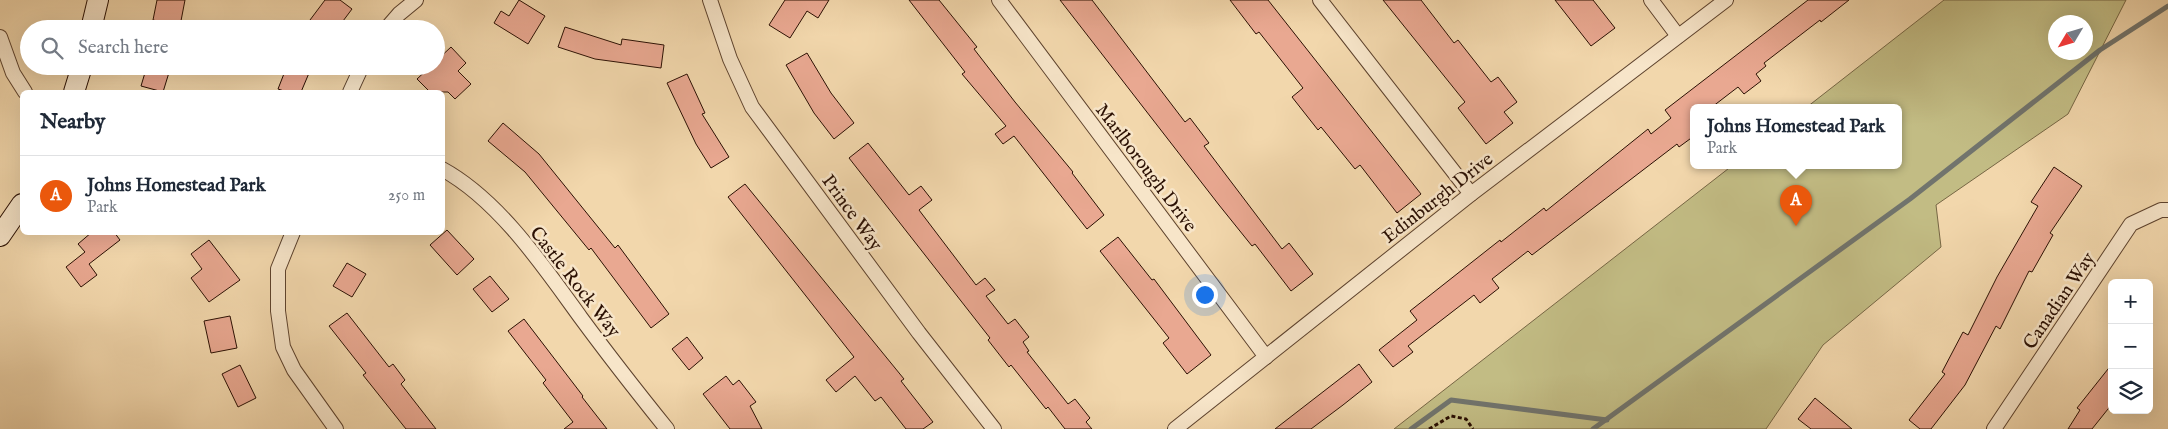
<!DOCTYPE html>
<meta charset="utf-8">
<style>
:root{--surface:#fff;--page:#f2f2f3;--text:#1f2937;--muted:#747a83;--line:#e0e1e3;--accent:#ea580c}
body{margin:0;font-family:"IM FELL English",serif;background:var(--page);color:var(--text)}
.controls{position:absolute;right:15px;bottom:15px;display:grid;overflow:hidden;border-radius:8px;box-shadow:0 5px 20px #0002}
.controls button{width:45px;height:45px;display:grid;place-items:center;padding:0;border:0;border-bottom:1px solid var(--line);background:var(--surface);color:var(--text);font:25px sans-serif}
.compass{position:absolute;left:2048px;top:15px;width:45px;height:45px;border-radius:50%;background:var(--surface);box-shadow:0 5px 20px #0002;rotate:232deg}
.you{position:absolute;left:1204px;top:294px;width:18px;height:18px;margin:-12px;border:4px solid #fff;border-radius:50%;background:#1a73e8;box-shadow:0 0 0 8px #1a73e833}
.badge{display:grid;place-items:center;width:32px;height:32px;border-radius:50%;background:var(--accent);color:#fff;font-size:16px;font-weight:700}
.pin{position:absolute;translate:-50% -41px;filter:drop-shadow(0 1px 2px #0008)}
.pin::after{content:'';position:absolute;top:26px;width:18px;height:15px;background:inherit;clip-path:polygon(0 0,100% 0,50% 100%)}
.popup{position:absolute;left:1690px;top:104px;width:212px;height:65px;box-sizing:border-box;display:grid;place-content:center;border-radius:8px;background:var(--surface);filter:drop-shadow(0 1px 4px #0005);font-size:16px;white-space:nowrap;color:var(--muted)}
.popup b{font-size:19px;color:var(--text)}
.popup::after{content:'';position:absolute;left:50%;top:100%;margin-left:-10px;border:10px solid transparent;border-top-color:var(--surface)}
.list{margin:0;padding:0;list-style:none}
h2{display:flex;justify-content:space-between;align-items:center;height:65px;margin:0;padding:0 20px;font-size:21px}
h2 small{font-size:16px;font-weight:400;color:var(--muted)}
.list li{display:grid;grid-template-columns:32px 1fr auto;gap:15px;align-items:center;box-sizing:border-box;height:80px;padding:0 20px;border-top:1px solid var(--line)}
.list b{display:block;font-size:19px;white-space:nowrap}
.list p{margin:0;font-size:16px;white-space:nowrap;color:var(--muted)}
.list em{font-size:16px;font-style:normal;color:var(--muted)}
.icon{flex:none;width:28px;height:28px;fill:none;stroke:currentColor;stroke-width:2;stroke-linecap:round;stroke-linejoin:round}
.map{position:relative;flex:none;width:2168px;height:429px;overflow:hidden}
.search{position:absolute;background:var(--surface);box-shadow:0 5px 20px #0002;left:20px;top:20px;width:425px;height:55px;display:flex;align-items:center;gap:12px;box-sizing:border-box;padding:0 18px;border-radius:28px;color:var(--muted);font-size:19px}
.panel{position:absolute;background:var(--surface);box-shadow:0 5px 20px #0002;left:20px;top:90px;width:425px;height:145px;border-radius:8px}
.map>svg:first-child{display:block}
.green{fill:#c2bc84;stroke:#766644;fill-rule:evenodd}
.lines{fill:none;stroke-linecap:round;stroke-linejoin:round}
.stream{stroke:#71746d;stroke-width:5}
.building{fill:#e9a891;stroke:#2b1003}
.street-casing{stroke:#5d422d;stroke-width:16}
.secondary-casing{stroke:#2b1003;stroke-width:22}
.path{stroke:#2b1003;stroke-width:3;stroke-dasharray:4 2.5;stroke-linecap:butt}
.street{stroke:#f7e5c9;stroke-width:14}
.secondary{stroke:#f7e5c9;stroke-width:20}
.labels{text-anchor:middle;stroke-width:5;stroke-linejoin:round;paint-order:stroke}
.street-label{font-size:19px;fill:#2b1003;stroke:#f7e5c9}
</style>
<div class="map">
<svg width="2168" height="429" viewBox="0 0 2168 429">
<rect width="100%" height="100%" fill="#f2d7ac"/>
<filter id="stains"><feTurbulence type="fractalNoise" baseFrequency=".004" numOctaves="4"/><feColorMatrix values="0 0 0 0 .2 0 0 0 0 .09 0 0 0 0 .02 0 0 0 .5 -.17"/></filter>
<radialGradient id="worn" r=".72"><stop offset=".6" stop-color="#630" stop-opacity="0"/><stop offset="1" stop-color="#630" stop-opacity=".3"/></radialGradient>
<!-- green -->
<path class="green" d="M1944,0H2126L2068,114L1936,205L1941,247L1823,345L1766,429H1394L1733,165H1898V107H1807ZM2056,22H2086V52H2056Z"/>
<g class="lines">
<!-- stream -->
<g class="stream">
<polyline points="1411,429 1451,400 1607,420"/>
<polyline points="1593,429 1910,199 2100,50 2168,6"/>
</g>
</g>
<!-- building -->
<g class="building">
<polygon points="157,0 185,0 180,26 153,20"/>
<polygon points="325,0 340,0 352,9 337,29 313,29 307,24"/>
<polygon points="519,0 545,16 528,44 494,23 501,11 509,16"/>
<polygon points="785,0 829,0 818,18 807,11 790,38 769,25"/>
<polygon points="909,0 939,0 977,47 974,49 1015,102 1073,172 1072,173 1104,215 1087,229 1014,136 1003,144 995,134 1006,126 962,74 965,72"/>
<polygon points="1060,0 1092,0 1185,122 1190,118 1209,143 1204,146 1282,249 1289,243 1313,274 1291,291 1255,244 1252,246 1219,205"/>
<polygon points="1230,0 1268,0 1421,194 1397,213 1360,165 1355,169 1321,127 1318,130 1292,97 1303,88 1259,32 1256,34"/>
<polygon points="1383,0 1421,0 1454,43 1458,40 1491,82 1498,77 1517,102 1504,112 1513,123 1486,144 1458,108 1465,102"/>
<polygon points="1555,0 1593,0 1615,28 1591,46"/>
<polygon points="1808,0 1849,0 1821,22 1820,20 1764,63 1766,66 1756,74 1761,81 1744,94 1738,87 1712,107 1694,107 1694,136 1679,147 1677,144 1532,255 1528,251 1492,279 1499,288 1480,303 1474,295 1408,346 1413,352 1393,367 1379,350 1417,320 1410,311 1500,240 1501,242 1544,208 1546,211 1648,129 1651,134 1671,118 1665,110"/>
<polygon points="565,27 621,45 622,39 664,45 661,68 595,59 558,47"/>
<polygon points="451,47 466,63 458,71 471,84 455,99 448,92 430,92 417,79 431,66 436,66 436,61"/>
<polygon points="807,53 831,93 854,123 834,139 814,113 786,65"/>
<polygon points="147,66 171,66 163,92 141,86"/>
<polygon points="287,66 312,66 301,92 287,92 278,89"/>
<polygon points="687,74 705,113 702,114 729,157 711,168 696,144 667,83"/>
<polygon points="503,123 539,154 615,248 618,245 669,314 651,328 591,248 589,250 525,172 488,141"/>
<polygon points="868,143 909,195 921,186 932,200 919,210 976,285 985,278 995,290 986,296 1008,324 1015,319 1029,337 1023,342 1029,351 1027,352 1068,404 1075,399 1090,418 1086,422 1092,429 1065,429 1048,407 1046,409 1011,365 1009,367 988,340 990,338 849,158"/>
<polygon points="2054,167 2082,186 2050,233 2053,235 2032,272 2029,271 2000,329 1996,326 1965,385 1931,429 1920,429 1909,420 1945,374 1942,372 1963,332 1968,335 1997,277 2038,206 2031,202"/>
<polygon points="745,184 904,379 901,381 933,422 923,429 906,429 881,397 875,401 855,376 836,392 826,380 854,357 728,197"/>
<polygon points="447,230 474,259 457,275 430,245"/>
<polygon points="92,232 114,232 120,240 89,264 97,275 81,287 66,267 85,252 78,244"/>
<polygon points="1118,237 1152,280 1154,279 1211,355 1187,374 1163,343 1169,338 1100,251"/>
<polygon points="209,240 240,280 209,302 191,278 202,269 191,254"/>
<polygon points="347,263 366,274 352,297 333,286"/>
<polygon points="490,276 509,299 492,312 473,289"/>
<polygon points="347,313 389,367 393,364 405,380 401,384 436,429 406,429 363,375 366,373 329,326"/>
<polygon points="230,316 237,348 211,353 204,321"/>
<polygon points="524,319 583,396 582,397 607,429 564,429 573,422 543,383 546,380 508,331"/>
<polygon points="687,337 703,358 689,370 672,349"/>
<polygon points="1359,364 1372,382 1343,405 1311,429 1275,429"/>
<polygon points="2112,364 2112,404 2092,429 2068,429 2080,410 2077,408"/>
<polygon points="240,365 256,398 238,407 222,374"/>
<polygon points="726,376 733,385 739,380 756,402 750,406 762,429 730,429 703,394"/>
<polygon points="1815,398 1852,429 1811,429 1798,419"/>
</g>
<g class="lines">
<!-- street casing -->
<g class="street-casing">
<g id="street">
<polyline points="710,0 730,59 752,107 919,333 994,429"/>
<polyline points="999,0 1266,357"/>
<polyline points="1320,0 1471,194"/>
<polyline points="1651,0 1678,36"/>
<polyline points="386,29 399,14 416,0"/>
<polyline points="0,37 13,73 25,92"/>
<polyline points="350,92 362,66"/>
<path d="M442,169C499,200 544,267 581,318C609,356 638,393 667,429"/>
<polyline points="293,232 278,269 278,311 283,347 294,370 336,429"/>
<polyline points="1175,429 1471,194 1726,0"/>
<polyline points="1994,429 2131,224 2161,210 2168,210"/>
</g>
</g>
<!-- secondary casing -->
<g class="secondary-casing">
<g id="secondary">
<polyline points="91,29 98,0"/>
<polyline points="74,92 82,66"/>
<polyline points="0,236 22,204"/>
</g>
</g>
<!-- path -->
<polyline class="path" points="1429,429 1451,416 1466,419 1473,429"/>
<!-- street -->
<use href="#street" class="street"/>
<!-- secondary -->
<use href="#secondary" class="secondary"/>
</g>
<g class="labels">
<!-- street labels -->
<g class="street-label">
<text transform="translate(1147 167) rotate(53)" y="7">Marlborough Drive</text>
<text transform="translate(1437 197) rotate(-38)" y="7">Edinburgh Drive</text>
<text transform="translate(853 212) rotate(54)" y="7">Prince Way</text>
<text transform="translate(576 281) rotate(52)" y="7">Castle Rock Way</text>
<text transform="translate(2058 300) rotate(-56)" y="7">Canadian Way</text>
</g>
</g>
<rect width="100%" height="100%" filter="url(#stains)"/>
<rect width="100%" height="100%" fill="url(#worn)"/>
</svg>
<div class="controls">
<button>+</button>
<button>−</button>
<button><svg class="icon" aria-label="layers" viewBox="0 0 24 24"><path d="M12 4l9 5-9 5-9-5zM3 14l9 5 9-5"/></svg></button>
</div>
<svg class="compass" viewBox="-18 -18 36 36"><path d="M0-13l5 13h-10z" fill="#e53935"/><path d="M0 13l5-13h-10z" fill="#747a83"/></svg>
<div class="you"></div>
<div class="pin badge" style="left:1796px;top:226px">A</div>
<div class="popup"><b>Johns Homestead Park</b>Park</div>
<div class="search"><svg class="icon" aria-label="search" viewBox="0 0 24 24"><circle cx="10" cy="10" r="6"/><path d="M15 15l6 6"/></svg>Search here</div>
<section class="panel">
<h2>Nearby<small></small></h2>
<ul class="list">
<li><span class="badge">A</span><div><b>Johns Homestead Park</b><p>Park</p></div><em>250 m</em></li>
</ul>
</section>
</div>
